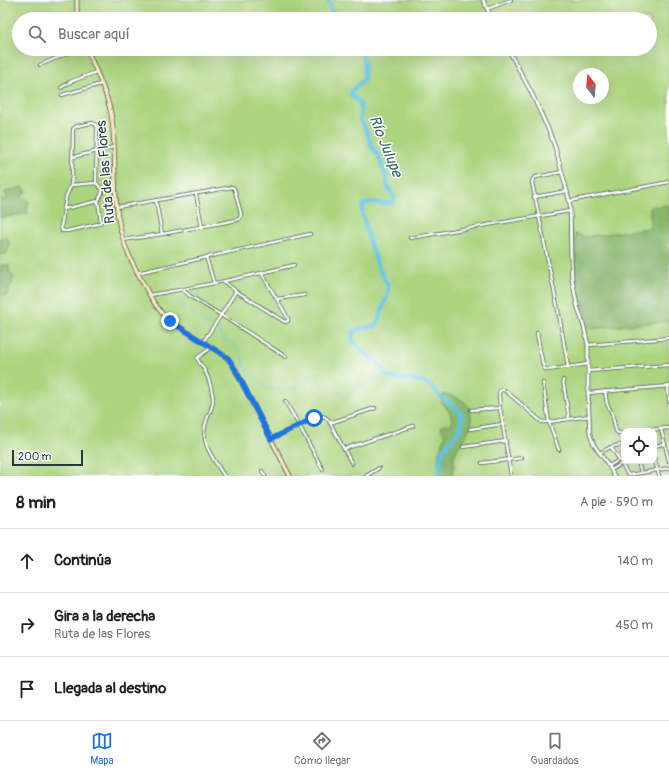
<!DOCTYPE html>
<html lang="es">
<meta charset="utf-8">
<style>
:root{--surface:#fff;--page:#f6f6f6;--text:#202124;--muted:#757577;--line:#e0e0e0;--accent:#1a73e8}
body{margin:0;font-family:Pangolin,sans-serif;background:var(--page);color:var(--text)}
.controls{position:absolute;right:12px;bottom:12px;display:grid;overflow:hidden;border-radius:8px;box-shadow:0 4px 16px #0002}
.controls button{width:36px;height:36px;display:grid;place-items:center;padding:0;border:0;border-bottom:1px solid var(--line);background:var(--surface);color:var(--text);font:20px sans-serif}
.compass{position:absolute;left:573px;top:68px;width:36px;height:36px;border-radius:50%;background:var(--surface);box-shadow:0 4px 16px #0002;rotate:344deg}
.scale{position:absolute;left:12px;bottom:10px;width:71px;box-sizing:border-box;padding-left:4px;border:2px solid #1f3d34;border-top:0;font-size:11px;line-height:14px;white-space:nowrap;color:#1f3d34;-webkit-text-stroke:3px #fff;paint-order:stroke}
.stop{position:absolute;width:12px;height:12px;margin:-9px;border:3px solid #1a73e8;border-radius:50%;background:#fff}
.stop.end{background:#1a73e8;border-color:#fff;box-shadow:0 1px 4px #0008}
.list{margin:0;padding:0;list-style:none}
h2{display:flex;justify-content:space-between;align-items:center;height:52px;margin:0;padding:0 16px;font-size:17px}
h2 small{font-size:13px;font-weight:400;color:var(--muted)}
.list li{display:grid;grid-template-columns:26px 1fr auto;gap:12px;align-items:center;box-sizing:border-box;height:64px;padding:0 16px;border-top:1px solid var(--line)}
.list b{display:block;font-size:15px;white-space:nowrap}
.list p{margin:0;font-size:13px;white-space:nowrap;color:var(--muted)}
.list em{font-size:13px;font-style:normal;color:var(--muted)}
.icon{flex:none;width:22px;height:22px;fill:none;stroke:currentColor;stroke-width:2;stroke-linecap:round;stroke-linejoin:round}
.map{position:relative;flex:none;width:669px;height:476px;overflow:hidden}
.search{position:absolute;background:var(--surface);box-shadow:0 4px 16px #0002;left:12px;right:12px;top:12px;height:44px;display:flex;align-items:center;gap:10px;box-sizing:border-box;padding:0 14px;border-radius:22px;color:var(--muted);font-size:15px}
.sheet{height:244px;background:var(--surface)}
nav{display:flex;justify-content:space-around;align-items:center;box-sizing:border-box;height:56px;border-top:1px solid var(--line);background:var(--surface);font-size:11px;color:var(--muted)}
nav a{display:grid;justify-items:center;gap:2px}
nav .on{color:var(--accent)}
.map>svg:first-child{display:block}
.green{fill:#acd47f;stroke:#66885a;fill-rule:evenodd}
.forest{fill:#89b66e;stroke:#547a51}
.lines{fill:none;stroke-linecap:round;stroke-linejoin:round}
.stream{stroke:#60c2de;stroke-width:1}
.river{stroke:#60c2de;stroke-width:4.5}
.minor-casing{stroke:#3e5549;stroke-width:4}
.tertiary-casing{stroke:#3e5549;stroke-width:4.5}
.secondary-casing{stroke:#3e5549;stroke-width:5}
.minor{stroke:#fff;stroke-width:2.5}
.tertiary{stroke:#fff;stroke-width:3}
.secondary{stroke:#fce6c4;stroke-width:3.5}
.route{stroke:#1a73e8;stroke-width:5}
.labels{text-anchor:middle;stroke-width:3;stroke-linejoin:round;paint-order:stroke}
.street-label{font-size:14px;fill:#1f3d34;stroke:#fff}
.water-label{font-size:15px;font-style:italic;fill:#326567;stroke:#fff}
</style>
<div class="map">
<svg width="669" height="476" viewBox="0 0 669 476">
<rect width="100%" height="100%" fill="#fff"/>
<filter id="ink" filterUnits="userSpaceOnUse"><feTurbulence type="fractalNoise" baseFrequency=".025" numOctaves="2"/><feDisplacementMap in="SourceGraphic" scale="8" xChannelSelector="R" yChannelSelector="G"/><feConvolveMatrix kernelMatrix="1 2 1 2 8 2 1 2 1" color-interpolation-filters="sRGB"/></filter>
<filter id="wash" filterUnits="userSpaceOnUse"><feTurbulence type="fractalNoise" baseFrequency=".012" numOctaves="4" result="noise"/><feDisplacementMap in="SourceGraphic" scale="16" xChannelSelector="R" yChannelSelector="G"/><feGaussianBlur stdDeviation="0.9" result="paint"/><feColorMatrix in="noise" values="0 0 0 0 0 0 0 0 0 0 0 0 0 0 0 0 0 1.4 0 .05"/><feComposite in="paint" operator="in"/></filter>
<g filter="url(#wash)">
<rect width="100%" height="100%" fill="#f1e0c1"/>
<!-- green -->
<path class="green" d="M0,0H669V476H0ZM19,19H650V49H19ZM579,74H603V98H579ZM624,431H654V461H624Z"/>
<!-- forest -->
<g class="forest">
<polygon points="23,187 27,191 21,196 29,201 27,210 28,213 0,218 0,200 7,199 5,192"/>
<polygon points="669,205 669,321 588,329 585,309 578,292 575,267 575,234 585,237 650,228 650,207"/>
<path d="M6,236C10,242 10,248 6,254H0V239Z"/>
<polygon points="3,265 9,265 9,271 14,277 9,289 7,295 2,295 0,293 0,266"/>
<path d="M444,394C453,396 464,398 469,408C471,412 471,419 472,424L467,433L462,443L457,448L454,457V467L452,476H437L439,469L438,461L439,453L445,436L441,426L446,424L451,425C454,415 447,408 441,402Z"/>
</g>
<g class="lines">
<!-- stream -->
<g class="stream">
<polyline points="177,299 181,306 198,317 205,324 212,325"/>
<path d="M216,326C219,329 220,334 222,338C225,342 230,341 234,344C238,347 238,353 243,357L244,364L247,370L252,374L259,382L266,387L278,391L289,386L295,388L299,387C301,377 303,382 309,377C313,375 311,375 315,374C320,372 325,376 328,381C330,384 329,386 332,388C337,388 339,391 341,394L344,395L347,394L353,387L367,385L377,376C377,372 378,370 382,368"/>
</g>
<!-- river -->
<g class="river">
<polyline points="328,0 330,4 334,19"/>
<path d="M358,49C366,56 364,69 364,80L352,91L351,95L359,102L361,110L360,119L365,128L372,147L376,153L379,155L380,161L386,177L389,189L394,198L393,202C381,208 377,197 363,205L362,213L371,247L377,263L388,286V293L379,319L376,326L363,328L354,331C353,334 351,337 353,340C358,351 371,357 380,365C383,369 384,374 389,377C394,379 402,379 407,379C412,380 418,381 422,382C433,385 434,390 441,397C449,404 460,407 462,418C464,432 444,444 441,455C439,462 441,469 439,476"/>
</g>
</g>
</g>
<g filter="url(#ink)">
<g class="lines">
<!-- minor casing -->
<g class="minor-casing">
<g id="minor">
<polyline points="487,9 511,0"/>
<polyline points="40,65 78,49"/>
<polyline points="61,88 70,82 96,72"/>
<polyline points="62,95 101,84"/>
<polyline points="73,157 114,147"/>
<polyline points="562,172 536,177 533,179 532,182 560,320 568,367"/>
<polyline points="96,183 71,185 72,176 73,129 77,126 92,123 95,124 97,128 96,183 102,189 102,193 98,201 101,222 98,224 67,231 62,231 61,227 64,209 98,201"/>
<polyline points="196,194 202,227"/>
<polyline points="534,197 567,191"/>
<polyline points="156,201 162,234"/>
<polyline points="569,201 669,182"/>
<polyline points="117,207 233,187 235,191 241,214 240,218 237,220 162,234 123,240"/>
<polyline points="64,209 66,197 71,185"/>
<polyline points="410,238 570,211"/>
<polyline points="206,257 214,283"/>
<polyline points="137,273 310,234"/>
<polyline points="224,281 228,285 236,291 285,322 288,321 288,318 262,274"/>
<polyline points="183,290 190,296 221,315 286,357"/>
<path d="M150,295C198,287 247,277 294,265"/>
<polyline points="277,299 305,295"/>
<polyline points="537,333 543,366 545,369 548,370 588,364"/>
<polyline points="203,342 221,315 236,291"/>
<polyline points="588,345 669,338"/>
<path d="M212,347L197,358C199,363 203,367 205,371C209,379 212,390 213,398C214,407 208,414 206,422C199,442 214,459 224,476"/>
<polyline points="588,371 669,365"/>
<polyline points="563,380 569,419"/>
<polyline points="543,383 549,422 559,450"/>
<polyline points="668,386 669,401"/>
<polyline points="605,391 607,404 612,413 616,431 618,433 624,433"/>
<polyline points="588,393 669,386"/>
<polyline points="285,401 299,425 323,470"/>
<polyline points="471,410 500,408"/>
<polyline points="330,423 375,408"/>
<polyline points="470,429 503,424"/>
<polyline points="661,429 669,461"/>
<polyline points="638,431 669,428"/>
<polyline points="271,439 315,418 322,416 325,417 328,419 352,464"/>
<polyline points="654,446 664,444"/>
<polyline points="463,447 506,441"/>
<polyline points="611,447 617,456"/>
<polyline points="344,449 413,426"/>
<polyline points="599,453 611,447 624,444"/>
<polyline points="624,454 617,456 628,475 641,473 638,461"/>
<polyline points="654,457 659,476"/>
<polyline points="482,463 522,458"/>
<polyline points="609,466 619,460"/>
<polyline points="611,470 621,464"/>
<polyline points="262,471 265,476"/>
<polyline points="641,473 669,468"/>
<polyline points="366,476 379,468"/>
<polyline points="511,476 500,408 499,395 499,392 501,390 504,390 507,392 542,422 549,422 589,416"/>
</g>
</g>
<!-- tertiary casing -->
<g class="tertiary-casing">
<g id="tertiary">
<polyline points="483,0 492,19"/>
<polyline points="508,49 531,92 549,131 555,147 567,191 570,204 571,260 572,279 577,305 584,327 588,345 588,393 590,435 594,445 609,466 614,476"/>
</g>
</g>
<!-- secondary casing -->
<g class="secondary-casing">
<g id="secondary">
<polyline points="77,0 77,19"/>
<path d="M87,49C96,72 109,96 112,120C117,156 112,197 121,232C125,249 133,264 141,279C149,295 157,310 170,321L225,356L230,361L235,369L290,476"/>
</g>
</g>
<!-- minor -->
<use href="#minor" class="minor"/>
<!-- tertiary -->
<use href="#tertiary" class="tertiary"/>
<!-- secondary -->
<use href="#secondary" class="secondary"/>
</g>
</g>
<g class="lines" filter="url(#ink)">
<!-- route -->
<polyline class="route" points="170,321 228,358 235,369 271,439 314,418"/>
</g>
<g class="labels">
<!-- street labels -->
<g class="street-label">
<text transform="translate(105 172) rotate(-95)" y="5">Ruta de las Flores</text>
</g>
<!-- water labels -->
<g class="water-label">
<text transform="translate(386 146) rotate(68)" y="5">Río Julupe</text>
</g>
</g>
</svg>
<div class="controls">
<button><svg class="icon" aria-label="locate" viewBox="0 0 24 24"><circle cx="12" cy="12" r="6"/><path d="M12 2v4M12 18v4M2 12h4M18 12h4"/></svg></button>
</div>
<svg class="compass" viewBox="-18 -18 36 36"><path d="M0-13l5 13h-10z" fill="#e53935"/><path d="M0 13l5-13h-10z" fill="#757577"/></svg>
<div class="scale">200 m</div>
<div class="stop" style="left:314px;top:418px"></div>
<div class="stop end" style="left:170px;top:321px"></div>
<div class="search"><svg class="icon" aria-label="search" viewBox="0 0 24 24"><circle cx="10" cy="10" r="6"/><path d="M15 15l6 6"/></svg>Buscar aquí</div>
</div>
<section class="sheet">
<h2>8 min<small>A pie · 590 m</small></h2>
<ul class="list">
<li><svg class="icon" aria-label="ahead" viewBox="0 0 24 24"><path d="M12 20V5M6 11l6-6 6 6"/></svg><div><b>Continúa</b></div><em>140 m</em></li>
<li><svg class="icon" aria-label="right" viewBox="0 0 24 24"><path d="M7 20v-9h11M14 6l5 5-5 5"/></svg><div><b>Gira a la derecha</b><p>Ruta de las Flores</p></div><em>450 m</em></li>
<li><svg class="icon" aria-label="arrive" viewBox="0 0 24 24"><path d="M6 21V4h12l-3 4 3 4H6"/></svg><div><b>Llegada al destino</b></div></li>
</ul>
</section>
<nav>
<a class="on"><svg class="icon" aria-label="map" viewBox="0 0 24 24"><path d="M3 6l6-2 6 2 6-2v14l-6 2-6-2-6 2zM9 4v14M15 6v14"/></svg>Mapa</a>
<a><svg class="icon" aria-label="directions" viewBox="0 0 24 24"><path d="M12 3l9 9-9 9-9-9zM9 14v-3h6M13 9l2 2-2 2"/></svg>Cómo llegar</a>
<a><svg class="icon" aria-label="saved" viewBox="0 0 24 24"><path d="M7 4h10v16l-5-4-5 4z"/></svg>Guardados</a>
</nav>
